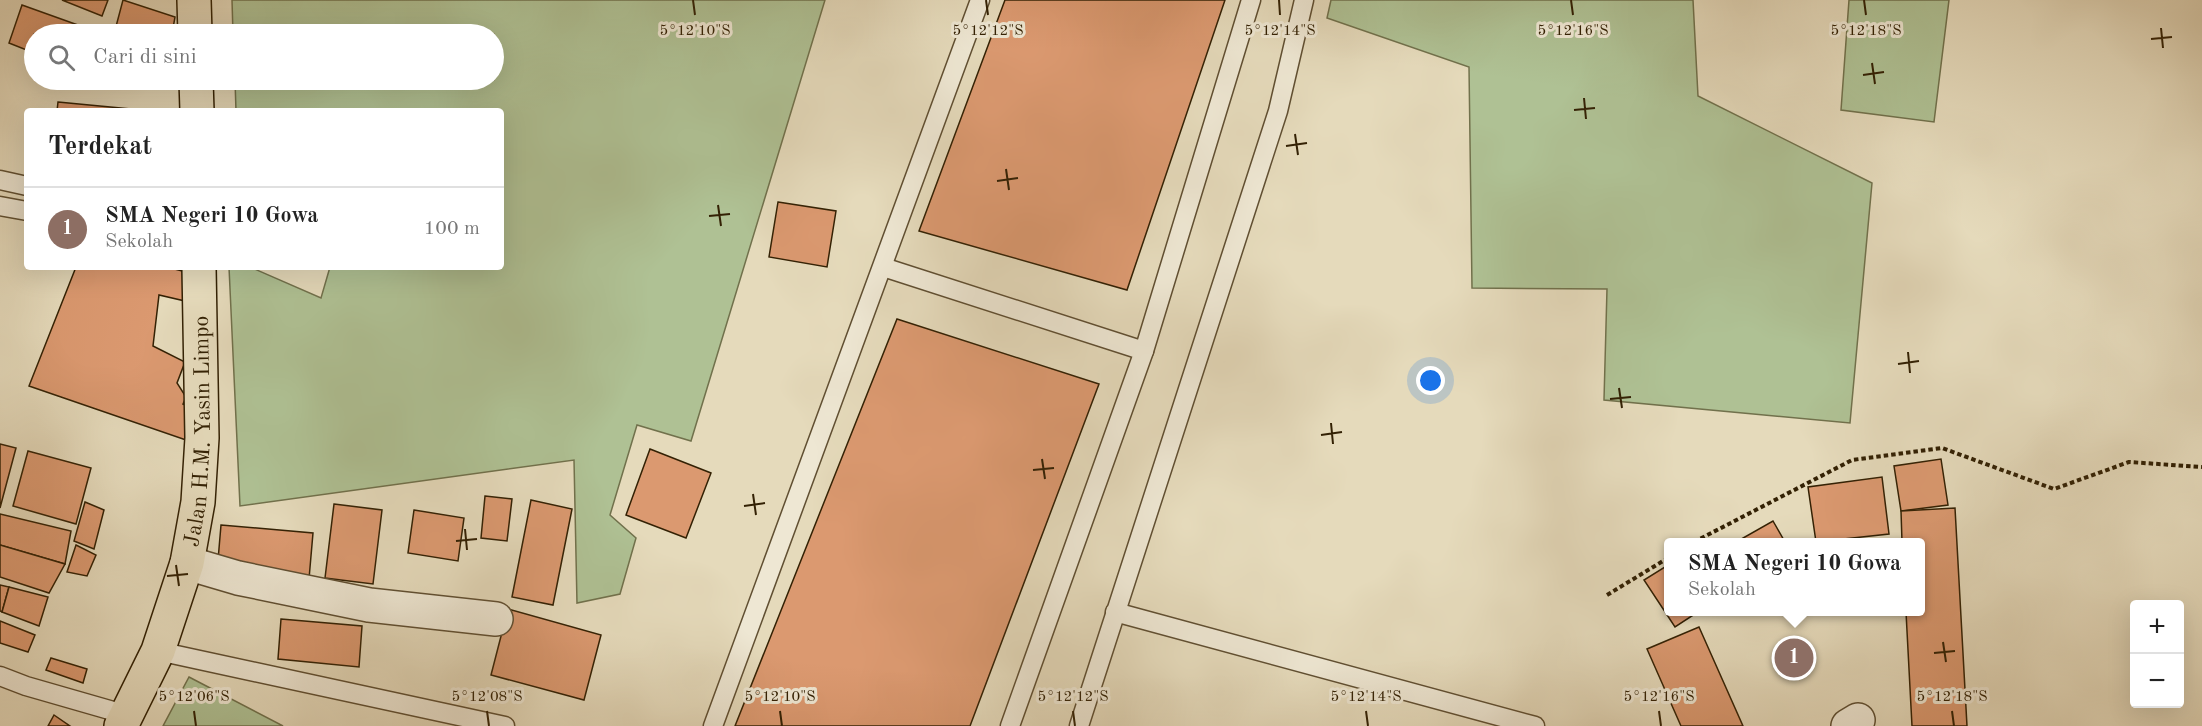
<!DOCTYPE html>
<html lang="id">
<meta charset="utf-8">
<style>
:root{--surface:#fff;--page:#f6f6f6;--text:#222;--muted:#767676;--line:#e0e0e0;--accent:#8f2418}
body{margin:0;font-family:"Old Standard TT",serif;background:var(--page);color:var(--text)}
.controls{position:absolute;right:18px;bottom:18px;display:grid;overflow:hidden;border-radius:6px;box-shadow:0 6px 24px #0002}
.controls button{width:54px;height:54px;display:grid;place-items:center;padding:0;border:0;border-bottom:2px solid var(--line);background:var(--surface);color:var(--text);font:30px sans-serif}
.you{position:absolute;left:1431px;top:381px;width:21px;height:21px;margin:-15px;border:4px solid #fff;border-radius:50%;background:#1a73e8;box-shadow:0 0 0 9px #1a73e833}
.badge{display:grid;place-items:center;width:39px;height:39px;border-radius:50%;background:var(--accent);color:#fff;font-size:20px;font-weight:700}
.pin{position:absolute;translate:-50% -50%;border:3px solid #fff;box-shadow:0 2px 6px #0006}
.popup{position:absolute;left:1664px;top:538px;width:261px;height:78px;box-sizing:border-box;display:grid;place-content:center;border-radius:6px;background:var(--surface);filter:drop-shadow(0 2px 4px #0005);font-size:20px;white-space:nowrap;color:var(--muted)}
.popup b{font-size:22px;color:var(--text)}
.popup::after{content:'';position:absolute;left:50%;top:100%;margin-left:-12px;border:12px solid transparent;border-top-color:var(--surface)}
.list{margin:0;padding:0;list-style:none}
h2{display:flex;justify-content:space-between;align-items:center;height:78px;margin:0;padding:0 24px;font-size:26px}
h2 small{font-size:20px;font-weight:400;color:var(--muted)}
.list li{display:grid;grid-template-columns:39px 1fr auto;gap:18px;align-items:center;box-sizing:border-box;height:84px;padding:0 24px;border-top:2px solid var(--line)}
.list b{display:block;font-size:22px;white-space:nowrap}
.list p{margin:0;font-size:20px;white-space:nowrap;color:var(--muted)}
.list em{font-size:20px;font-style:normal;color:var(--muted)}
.icon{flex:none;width:33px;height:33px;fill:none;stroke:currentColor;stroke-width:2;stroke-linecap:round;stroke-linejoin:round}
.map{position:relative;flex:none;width:2202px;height:726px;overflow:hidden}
.search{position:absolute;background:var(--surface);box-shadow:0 6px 24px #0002;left:24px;top:24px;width:480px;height:66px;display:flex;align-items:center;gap:15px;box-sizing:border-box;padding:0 21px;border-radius:33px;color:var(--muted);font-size:22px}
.panel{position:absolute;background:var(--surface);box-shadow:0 6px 24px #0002;left:24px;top:108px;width:480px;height:162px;border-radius:6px}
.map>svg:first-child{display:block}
.green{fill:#afc194;stroke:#71714c;stroke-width:1.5}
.building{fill:#db9970;stroke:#332104;stroke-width:1.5}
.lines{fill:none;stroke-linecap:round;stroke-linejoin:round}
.lane-casing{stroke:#604f32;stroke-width:21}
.street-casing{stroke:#604f32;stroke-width:36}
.primary-casing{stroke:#332104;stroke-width:36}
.path{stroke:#332104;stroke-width:4;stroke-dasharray:4.5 3;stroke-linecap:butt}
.lane{stroke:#eee7d3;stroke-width:18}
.street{stroke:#eee7d3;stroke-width:33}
.primary{stroke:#e5dabb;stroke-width:33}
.ticks{fill:none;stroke:#332104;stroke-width:2}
.labels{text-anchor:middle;stroke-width:6;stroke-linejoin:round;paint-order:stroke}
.street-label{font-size:22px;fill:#332104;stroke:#eee7d3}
.ticks-label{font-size:15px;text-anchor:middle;fill:#332104;stroke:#eee7d3;stroke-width:6;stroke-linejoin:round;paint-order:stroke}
</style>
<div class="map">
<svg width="2202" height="726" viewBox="0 0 2202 726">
<rect width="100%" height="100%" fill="#e5dabb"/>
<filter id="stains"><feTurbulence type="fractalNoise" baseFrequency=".00333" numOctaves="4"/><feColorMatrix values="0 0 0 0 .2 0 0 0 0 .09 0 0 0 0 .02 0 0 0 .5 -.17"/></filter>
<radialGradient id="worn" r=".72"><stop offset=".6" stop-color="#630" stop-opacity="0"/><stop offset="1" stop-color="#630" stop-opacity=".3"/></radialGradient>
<!-- green -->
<g class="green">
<polygon points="232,0 825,0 691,441 637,425 610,515 636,538 620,594 577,603 574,460 240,506 229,267 250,267 321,298 330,267 501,267 501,111 236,111 235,80 494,80 494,34 233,34"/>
<polygon points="1331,0 1693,0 1698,96 1872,183 1850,423 1604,400 1607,289 1472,288 1469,67 1327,18"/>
<polygon points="1849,0 1949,0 1934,122 1841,110"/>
<polygon points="189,677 283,726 163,726"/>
</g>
<!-- building -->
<g class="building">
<polygon points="62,0 108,0 102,16"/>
<polygon points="123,0 175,17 172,34 114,34"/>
<polygon points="1005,0 1225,0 1127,290 919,231"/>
<polygon points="22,5 103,34 34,34 34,53 9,43"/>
<polygon points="58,102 141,110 141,111 57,111"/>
<polygon points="778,202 836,211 827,267 769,257"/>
<polygon points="76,267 167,267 186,272 185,301 159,295 153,346 185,362 177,383 186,397 183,404 192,408 186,440 29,386"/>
<polygon points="897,319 1099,384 970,726 735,726"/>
<polygon points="0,444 16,448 0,508"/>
<polygon points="650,449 711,473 686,538 626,515"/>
<polygon points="28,451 91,468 76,524 13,506"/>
<polygon points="1941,459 1948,505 1901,511 1894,466"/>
<polygon points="1882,477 1889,534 1816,542 1808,487"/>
<polygon points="485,496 512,499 507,541 481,538"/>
<polygon points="531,500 572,509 553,605 512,597"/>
<polygon points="85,502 104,510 94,549 74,541"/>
<polygon points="334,504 382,510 373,584 325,578"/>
<polygon points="1955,508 1967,726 1912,726 1906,612 1920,612 1920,542 1902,542 1901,511"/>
<polygon points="414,510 464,518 458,561 408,553"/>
<polygon points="0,514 71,531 65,564 0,545"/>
<polygon points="1773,521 1785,542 1736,542"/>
<polygon points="221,525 313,533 309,579 217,572"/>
<polygon points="0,545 65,564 49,593 0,577"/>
<polygon points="76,545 96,555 87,576 67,572"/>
<polygon points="1668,565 1668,612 1698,612 1675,627 1644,580"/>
<polygon points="0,585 9,587 2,612 0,611"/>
<polygon points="9,587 48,597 39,626 2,612"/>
<polygon points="508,609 601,635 584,700 491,675"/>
<polygon points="281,619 362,626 359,667 278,659"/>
<polygon points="0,621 35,635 28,652 0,643"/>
<polygon points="1699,627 1743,726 1681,726 1647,649"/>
<polygon points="51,658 87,669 83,683 46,670"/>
<polygon points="54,715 70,726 48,726"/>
</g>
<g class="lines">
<!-- lane casing -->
<g class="lane-casing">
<g id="lane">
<polyline points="0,180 27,186"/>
<polyline points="0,206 27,211"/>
<polyline points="883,267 1144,351"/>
<polyline points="1115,612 1535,726"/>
<polyline points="158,651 505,726"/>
<polyline points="0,676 26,686 127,715"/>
<polyline points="713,726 980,0"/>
<polyline points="1010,726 1144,351 1251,0"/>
<polyline points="1079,726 1278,111 1304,0"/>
</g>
</g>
<!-- street casing -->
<g class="street-casing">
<g id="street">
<polyline points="187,563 238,578 369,605 496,619"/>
<polyline points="1848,726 1858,720"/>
</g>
</g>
<!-- primary casing -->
<g class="primary-casing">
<g id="primary">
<polyline points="194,0 195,34"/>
<polyline points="196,80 197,111"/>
<path id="s1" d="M121,726L158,651L187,563L198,502L202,438L199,267"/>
</g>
</g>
<!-- path -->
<g class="path">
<polyline points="1694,542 1852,460 1942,448 2054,489 2129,462 2202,467"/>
<polyline points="1607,595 1668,558"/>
</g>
<!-- lane -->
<use href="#lane" class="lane"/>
<!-- street -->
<use href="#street" class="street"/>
<!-- primary -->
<use href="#primary" class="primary"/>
</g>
<!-- ticks -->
<path class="ticks" d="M693,0L695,15M986,0L988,15M1279,0L1280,15M1571,0L1573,15M1864,0L1866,15M2161,28L2163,48M2151,39L2172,37M1872,63L1875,84M1863,75L1884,72M1584,98L1586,119M1574,110L1595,108M1295,134L1298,155M1286,146L1307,143M1006,169L1009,190M997,181L1018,178M718,205L721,226M709,216L730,214M1908,352L1910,373M1898,364L1919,361M1619,388L1622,408M1610,399L1631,397M1331,423L1333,444M1321,435L1342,432M1042,459L1045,479M1033,470L1054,468M753,494L756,515M744,506L765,503M465,529L467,550M456,541L477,539M176,565L179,586M167,576L188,574M1943,642L1946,662M1934,653L1955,651M194,711L196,726M487,711L489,726M780,711L782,726M1073,711L1075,726M1366,711L1368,726M1659,711L1661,726M1952,711L1954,726"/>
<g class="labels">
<!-- street labels -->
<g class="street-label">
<text dy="8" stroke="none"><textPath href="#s1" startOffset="309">Jalan H.M. Yasin Limpo</textPath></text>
</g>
</g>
<g class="ticks-label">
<text x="695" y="35">5°12'10"S</text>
<text x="988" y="35">5°12'12"S</text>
<text x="1280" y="35">5°12'14"S</text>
<text x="1573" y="35">5°12'16"S</text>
<text x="1866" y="35">5°12'18"S</text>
<text x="194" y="701">5°12'06"S</text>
<text x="487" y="701">5°12'08"S</text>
<text x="780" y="701">5°12'10"S</text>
<text x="1073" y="701">5°12'12"S</text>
<text x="1366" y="701">5°12'14"S</text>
<text x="1659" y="701">5°12'16"S</text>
<text x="1952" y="701">5°12'18"S</text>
</g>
<rect width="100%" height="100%" filter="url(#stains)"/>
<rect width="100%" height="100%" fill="url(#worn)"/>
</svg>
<div class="controls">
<button>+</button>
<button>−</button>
</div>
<div class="you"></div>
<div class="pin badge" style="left:1794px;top:658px;background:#8d6e63">1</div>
<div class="popup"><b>SMA Negeri 10 Gowa</b>Sekolah</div>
<div class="search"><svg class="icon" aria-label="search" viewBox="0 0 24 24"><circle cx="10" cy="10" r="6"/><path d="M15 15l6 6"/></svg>Cari di sini</div>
<section class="panel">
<h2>Terdekat<small></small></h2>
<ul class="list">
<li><span class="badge" style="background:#8d6e63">1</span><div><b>SMA Negeri 10 Gowa</b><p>Sekolah</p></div><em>100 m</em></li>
</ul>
</section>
</div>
